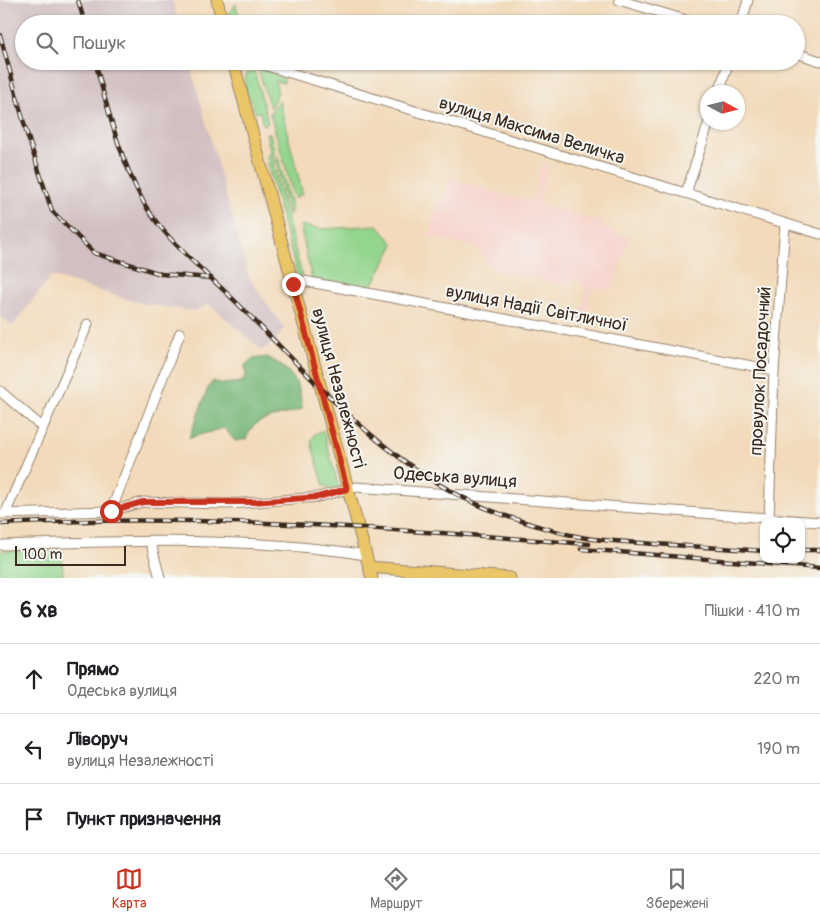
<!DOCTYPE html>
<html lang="uk">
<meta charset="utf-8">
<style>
:root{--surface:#fff;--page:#f6f6f6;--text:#202124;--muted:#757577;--line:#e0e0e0;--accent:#c8321e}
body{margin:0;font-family:Pangolin,sans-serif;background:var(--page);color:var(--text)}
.controls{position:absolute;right:15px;bottom:15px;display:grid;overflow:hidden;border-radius:10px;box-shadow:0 1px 4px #0004}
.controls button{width:45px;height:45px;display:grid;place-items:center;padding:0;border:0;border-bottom:1px solid var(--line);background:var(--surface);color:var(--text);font:25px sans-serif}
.compass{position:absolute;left:700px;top:85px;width:45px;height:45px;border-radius:50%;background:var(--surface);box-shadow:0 1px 4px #0004;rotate:97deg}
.scale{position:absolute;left:15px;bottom:12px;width:111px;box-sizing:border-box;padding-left:5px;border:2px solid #3b2a1e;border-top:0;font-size:14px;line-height:18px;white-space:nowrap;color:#3b2a1e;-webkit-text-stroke:4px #f6f6f2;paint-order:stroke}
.stop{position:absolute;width:15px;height:15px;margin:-11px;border:4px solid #c8321e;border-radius:50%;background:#fff}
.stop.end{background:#c8321e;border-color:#fff;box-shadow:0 1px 5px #0008}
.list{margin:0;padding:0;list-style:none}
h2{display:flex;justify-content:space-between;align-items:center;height:65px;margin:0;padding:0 20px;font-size:21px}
h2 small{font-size:16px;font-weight:400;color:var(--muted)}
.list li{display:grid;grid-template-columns:32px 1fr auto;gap:15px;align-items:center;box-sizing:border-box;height:70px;padding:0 20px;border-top:1px solid var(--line)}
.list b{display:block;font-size:19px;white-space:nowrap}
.list p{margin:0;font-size:16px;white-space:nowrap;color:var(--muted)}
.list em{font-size:16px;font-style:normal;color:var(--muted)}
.icon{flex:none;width:28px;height:28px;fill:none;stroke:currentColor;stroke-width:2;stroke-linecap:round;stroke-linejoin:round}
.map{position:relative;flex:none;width:820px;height:578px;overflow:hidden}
.search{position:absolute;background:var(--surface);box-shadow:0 1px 4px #0004;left:15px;right:15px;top:15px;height:55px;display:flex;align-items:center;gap:12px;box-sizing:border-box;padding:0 18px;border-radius:28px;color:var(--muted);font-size:19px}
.sheet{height:275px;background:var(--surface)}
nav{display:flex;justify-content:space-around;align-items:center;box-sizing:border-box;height:70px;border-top:1px solid var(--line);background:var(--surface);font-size:14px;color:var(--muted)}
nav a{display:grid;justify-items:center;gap:2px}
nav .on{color:var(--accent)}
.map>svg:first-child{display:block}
.built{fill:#f7d1c9}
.industrial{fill:#d2bfc1}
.green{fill:#93d58c;stroke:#678055}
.forest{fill:#76b678;stroke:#58704b}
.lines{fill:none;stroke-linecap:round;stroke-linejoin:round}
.minor-casing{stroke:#96826c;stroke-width:11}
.major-casing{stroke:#96826c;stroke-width:13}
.minor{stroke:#fff;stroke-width:9}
.major{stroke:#ebc669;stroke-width:11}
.rail-casing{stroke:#3b2a1e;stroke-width:4.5}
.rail{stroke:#f6f6f2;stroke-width:2.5;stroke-dasharray:8;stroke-linecap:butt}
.route{stroke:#c8321e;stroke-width:6}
.labels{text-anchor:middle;stroke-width:4;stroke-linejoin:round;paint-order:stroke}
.street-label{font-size:18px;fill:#3b2a1e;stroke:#f6f6f2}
</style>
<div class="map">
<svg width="820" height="578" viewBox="0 0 820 578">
<rect width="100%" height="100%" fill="#f6f6f2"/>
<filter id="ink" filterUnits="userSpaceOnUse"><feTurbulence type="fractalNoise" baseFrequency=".02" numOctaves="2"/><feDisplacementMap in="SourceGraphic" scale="10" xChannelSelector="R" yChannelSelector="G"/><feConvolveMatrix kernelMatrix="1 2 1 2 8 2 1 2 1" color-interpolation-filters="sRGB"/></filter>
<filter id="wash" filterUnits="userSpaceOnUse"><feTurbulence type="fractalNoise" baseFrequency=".0096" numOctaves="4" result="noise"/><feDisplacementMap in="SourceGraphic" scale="20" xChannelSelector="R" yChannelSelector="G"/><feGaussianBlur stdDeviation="1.12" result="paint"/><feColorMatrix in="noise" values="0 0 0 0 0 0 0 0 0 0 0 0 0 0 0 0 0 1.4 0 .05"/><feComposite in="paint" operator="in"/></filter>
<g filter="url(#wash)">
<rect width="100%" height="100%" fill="#f2daba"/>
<!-- built -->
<polygon class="built" points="543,162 548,163 538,204 602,222 602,226 630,238 611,290 591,287 585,322 580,322 586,290 581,280 573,278 568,286 493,270 478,248 429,236 439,202 446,202 448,178 532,202"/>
<!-- industrial -->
<polygon class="industrial" points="0,0 172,0 179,24 24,24 24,61 189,61 249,278 284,328 275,341 262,350 209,304 195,311 143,304 51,276 13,326 0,316"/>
<!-- green -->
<g class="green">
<polygon points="236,4 241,24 228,24 226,19"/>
<polygon points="254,69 268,123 263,125 260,112 256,113 247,93 244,80 247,74"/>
<polygon points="258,69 266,70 284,79 284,83 275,81 278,93 270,108"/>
<polygon points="279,100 303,195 298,194 297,198 294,198 270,113"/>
<polygon points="266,133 270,133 274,148 273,164 302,276 298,278 268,167 267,155 271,154"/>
<polygon points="277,154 292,209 289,216 276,163"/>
<polygon points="300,225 323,229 377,225 394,244 371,288 312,280"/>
<polygon points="323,430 339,487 332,489 324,486 311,442 315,434"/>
<polygon points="62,550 63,578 3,578 0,574 0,551"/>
</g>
<!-- forest -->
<path class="forest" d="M268,357C292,371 300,381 302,409C289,415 263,417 255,425C251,428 248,435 246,439L235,441L224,428L189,438L208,388L213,381L224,384L241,382L246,376L245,365L252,359Z"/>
</g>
<g filter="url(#ink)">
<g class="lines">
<!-- minor casing -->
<g class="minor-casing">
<g id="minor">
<polyline points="619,0 699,24"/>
<polyline points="741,24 748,0"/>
<polyline points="796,53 820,61"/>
<polyline points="234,63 254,62 820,234"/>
<polyline points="719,92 729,61"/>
<polyline points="686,193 709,122"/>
<polyline points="293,284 304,281 774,370"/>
<polyline points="0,391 42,427"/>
<polyline points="111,511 180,333"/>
<polyline points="0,514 111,511 143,502 228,504 256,502 318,497 356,487 820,522"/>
<polyline points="5,514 88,324"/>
<polyline points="769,519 774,370 785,225"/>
<polyline points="150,540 160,578"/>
<path d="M0,545C123,541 244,536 366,555"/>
</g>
</g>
<!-- major casing -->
<g class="major-casing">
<g id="major">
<polyline points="217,0 223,24"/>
<polyline points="233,61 372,578"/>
<polyline points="369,567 510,578"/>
</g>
</g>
<!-- minor -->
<use href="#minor" class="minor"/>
<!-- major -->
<use href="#major" class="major"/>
<!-- rail casing -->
<g class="rail-casing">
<g id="rail">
<polyline points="78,0 85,24"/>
<polyline points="0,35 27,134 52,211 94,253 161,274 211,278"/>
<path d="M95,61C108,111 120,160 145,205C165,240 209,275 237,303C319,384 394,477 506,516C534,525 564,535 593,539C650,545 707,546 764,551"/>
<path d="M0,524C197,513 393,529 589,544"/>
<polyline points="581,549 820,568"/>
<polyline points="801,550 820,550"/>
</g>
</g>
<!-- rail -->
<use href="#rail" class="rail"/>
</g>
</g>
<g class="lines" filter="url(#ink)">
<!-- route -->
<polyline class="route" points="111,511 143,502 253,502 318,497 347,489 293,284"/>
</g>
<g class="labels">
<!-- street labels -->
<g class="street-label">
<text transform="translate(532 130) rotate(17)" y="6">вулиця Максима Величка</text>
<text transform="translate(537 308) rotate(11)" y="6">вулиця Надії Світличної</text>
<text transform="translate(760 371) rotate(-87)" y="6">провулок Посадочний</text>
<text transform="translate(339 388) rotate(75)" y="6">вулиця Незалежності</text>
<text transform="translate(455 477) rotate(4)" y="6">Одеська вулиця</text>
</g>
</g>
</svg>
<div class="controls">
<button><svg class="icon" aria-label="locate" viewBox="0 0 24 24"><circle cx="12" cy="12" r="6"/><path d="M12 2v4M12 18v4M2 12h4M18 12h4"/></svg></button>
</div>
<svg class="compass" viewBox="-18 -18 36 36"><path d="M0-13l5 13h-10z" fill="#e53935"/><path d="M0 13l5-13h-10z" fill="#757577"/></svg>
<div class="scale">100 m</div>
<div class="stop" style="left:111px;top:511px"></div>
<div class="stop end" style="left:293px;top:284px"></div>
<div class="search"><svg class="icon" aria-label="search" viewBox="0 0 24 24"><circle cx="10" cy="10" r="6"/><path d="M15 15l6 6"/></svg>Пошук</div>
</div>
<section class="sheet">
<h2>6 хв<small>Пішки · 410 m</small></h2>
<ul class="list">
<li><svg class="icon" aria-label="ahead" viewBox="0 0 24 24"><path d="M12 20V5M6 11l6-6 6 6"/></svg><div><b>Прямо</b><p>Одеська вулиця</p></div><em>220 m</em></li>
<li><svg class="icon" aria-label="left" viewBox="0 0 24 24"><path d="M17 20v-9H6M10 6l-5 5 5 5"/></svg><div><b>Ліворуч</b><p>вулиця Незалежності</p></div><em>190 m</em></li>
<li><svg class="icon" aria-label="arrive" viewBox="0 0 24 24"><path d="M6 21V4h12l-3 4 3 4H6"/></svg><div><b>Пункт призначення</b></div></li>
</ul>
</section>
<nav>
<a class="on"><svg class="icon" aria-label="map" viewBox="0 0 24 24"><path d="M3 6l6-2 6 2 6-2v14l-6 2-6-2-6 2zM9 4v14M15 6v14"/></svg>Карта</a>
<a><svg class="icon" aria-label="directions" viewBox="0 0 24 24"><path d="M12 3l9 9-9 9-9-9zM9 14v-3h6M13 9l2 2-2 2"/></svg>Маршрут</a>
<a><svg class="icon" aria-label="saved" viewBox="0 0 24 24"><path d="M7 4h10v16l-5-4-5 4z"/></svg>Збережені</a>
</nav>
